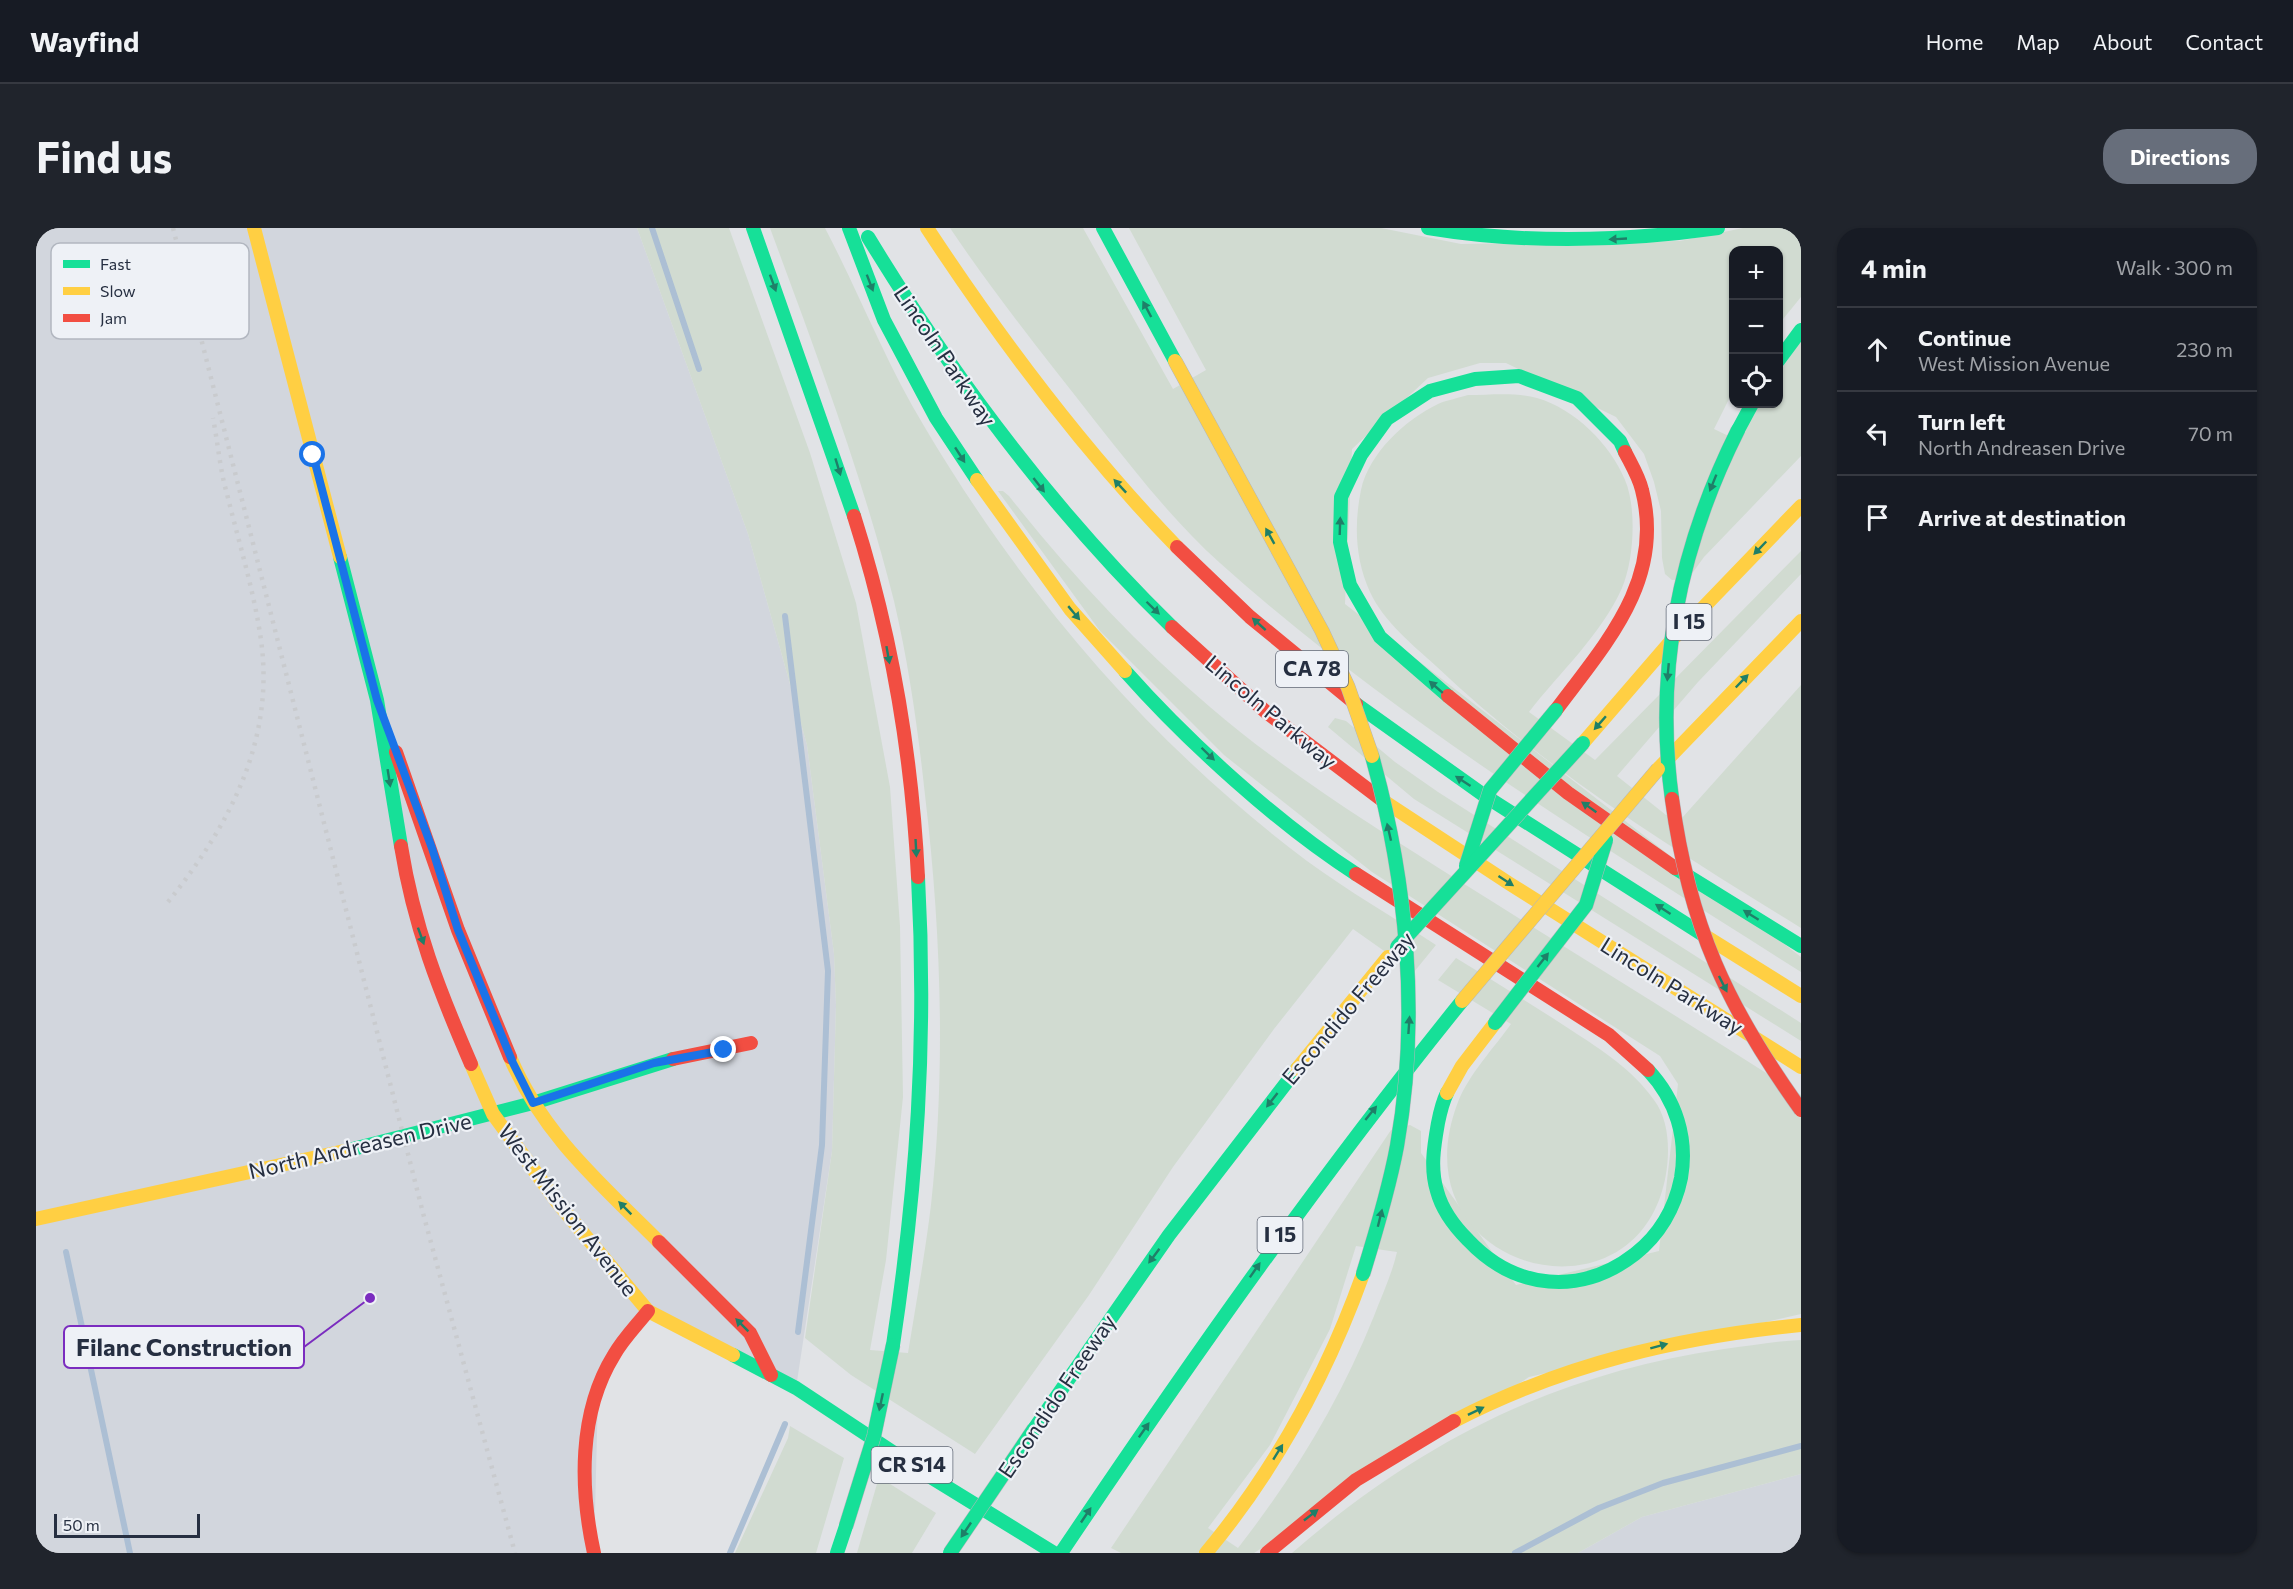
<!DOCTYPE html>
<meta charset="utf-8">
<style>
:root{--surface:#171b24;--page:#20242c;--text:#f1f3f6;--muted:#9ea1a6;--line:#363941;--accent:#676e7b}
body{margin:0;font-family:Commissioner,sans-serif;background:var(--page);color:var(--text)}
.controls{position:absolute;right:18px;top:18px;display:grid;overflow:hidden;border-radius:12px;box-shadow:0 2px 4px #0004}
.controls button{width:54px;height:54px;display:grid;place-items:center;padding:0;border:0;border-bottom:2px solid var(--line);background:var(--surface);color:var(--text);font:30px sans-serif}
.scale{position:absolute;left:18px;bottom:15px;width:146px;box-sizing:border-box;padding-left:6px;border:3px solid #262f41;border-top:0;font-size:16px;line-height:21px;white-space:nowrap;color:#262f41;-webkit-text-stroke:4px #eef1f6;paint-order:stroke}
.stop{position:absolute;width:18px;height:18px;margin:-14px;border:4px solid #1a73e8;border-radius:50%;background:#fff}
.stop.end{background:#1a73e8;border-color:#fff;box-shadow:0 2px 6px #0008}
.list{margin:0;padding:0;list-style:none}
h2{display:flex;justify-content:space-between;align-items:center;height:78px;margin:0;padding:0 24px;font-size:26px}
h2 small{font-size:20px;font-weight:400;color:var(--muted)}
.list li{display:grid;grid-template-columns:39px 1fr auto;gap:18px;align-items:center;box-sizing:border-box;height:84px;padding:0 24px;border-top:2px solid var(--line)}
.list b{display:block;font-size:22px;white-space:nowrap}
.list p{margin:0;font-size:20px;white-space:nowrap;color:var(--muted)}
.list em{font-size:20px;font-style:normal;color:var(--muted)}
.icon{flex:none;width:33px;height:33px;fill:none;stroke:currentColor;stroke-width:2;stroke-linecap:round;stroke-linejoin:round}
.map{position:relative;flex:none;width:1765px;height:1325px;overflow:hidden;border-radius:24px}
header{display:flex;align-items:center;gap:36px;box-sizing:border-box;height:84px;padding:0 30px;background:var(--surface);border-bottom:2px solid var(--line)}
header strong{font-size:28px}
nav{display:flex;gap:33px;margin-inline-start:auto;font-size:21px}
.intro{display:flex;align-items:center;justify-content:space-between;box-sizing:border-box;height:144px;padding:0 36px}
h1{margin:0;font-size:42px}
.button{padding:15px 27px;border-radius:24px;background:var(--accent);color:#fff;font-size:21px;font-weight:700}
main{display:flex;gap:36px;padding:0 36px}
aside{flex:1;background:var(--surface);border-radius:24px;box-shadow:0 2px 4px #0004}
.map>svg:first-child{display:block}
.built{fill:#d2d6dd}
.green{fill:#d1dbd1;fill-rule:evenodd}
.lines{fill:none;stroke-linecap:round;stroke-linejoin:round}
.stream{stroke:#acbfd4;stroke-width:6}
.fast{stroke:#16e098;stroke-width:14}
.slow{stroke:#ffcf43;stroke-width:14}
.jam{stroke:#f24e42;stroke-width:14}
.rail{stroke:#c9cbce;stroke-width:4.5;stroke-dasharray:3 6;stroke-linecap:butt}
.fast-bridge-casing{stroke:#b3b6bb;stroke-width:15;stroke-linecap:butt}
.slow-bridge-casing{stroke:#b3b6bb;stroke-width:15;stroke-linecap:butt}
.jam-bridge-casing{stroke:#b3b6bb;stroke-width:15;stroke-linecap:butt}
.fast-bridge{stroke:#16e098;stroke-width:14}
.slow-bridge{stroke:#ffcf43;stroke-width:14}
.jam-bridge{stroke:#f24e42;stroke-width:14}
.oneway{fill:#1f7f68}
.route{stroke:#1a73e8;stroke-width:8}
.labels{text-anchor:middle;stroke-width:4.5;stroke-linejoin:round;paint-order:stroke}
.shield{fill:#eef1f6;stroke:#626977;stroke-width:1.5}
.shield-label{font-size:21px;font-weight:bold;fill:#262f41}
.street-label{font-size:22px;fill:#262f41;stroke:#eef1f6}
.key{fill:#eef1f6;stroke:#b2b7c0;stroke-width:1.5}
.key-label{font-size:16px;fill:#262f41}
.leader{fill:none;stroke:#7b2cbf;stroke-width:2}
.callout-dot{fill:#7b2cbf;stroke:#eef1f6;stroke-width:2}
.callout{fill:#eef1f6;stroke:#7b2cbf;stroke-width:2}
.callout-label{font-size:24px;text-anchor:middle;font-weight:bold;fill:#262f41}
</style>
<header>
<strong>Wayfind</strong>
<nav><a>Home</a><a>Map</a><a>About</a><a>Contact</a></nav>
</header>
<div class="intro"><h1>Find us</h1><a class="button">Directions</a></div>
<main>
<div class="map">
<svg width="1765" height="1325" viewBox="0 0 1765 1325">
<rect width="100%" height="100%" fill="#e1e3e6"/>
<!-- built -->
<g class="built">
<polygon points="0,0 601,0 712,306 771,517 798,726 800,777 796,923 760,1160 612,1083 562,1166 558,1325 0,1325"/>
<polygon points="1765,1246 1765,1325 1542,1325 1606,1289"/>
</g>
<!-- green -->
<g class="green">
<path d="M601,0H693L774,225L820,375L854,559L864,698L867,869L850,1032L834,1122L872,1125C880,1076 889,1026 895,977C910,841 905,702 889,567C882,502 873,437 858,373C826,246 779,122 734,0H789C823,65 850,135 888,198C989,368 1113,514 1271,633C1312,663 1357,689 1400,717L1378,744L1317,701L1238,801L1137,939L1053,1067L939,1226L815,1147L769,1110L796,923L800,777L798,726L771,517L712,306Z"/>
<path d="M914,0H1047L1137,161L1170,142L1093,0H1345L1425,16L1644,13L1707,0H1765V69L1743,96L1742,22H1698L1697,163L1678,201L1703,213L1722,176H1742L1743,145L1765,112V228L1668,329L1652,351L1636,352L1629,346L1626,330L1625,283L1618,254L1608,226L1580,189L1470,135H1444L1392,150L1316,221L1309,376L1765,729V744C1565,617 1360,493 1184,335C1137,293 1098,242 1059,193C1009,129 959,67 914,0Z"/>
<path d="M1432,167C1454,167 1480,164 1501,170C1539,181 1574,216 1589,252C1601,280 1598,332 1586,360C1565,407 1524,444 1493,484L1559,532L1765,323V346L1662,454L1581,548L1630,587L1646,590L1765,457V700C1637,621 1509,542 1400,438C1376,416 1348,394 1334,364C1319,331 1318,296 1325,262C1333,225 1369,192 1402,176C1411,172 1423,170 1432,167Z"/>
<path d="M962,263H967L973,268C1033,344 1100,416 1174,479C1251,545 1338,599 1425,654C1538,725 1652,795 1765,867V1086L1493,1149L1218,1325H1085L1075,1320L1355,902L1374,897L1385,903V925L1480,1057L1623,1023L1642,856L1624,828L1336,644L1188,527L1064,403ZM1320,1018L1361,1024C1356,1046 1346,1067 1338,1088C1304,1173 1258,1248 1202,1320L1172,1300L1234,1217L1294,1101Z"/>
<polygon points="1299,490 1310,493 1359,534 1402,564 1765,795 1765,813 1378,571 1292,499"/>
<path d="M1420,730C1459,754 1497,777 1535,802C1567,823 1596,841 1618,872C1633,892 1634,922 1630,946C1603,1106 1357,1043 1422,874C1433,846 1458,820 1475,796L1402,752Z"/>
<path d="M1765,1112V1246L1606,1289L1542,1325H1256C1383,1214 1521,1145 1688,1121C1714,1118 1739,1113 1765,1112Z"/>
<polygon points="754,1198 808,1230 780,1325 699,1325 752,1210"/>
<polygon points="843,1249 900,1285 876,1325 821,1325"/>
</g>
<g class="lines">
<!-- stream -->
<g class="stream">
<polyline points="616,0 663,141"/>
<polyline points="749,388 792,743 786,917 762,1104"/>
<polyline points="30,1024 94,1325"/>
<polyline points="694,1325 749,1196"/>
<polyline points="1479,1325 1563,1280 1627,1255 1765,1218"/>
</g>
<!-- fast -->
<g class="fast">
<polyline points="717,0 818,288"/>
<polyline points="813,0 848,92 900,190 941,252"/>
<polyline points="1067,0 1139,133"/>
<path d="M1392,0C1489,16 1584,14 1682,0"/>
<path d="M832,9C919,152 1017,283 1136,399"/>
<polyline points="1742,133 1765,102"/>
<polyline points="1702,202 1716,176"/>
<polyline points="304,329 341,472 365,618"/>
<path d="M1089,443C1151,513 1242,596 1320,646"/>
<polyline points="1412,468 1344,409 1314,357 1304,314 1305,269 1325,227 1351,191 1394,163 1439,151 1483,148 1541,170 1584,213 1589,224"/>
<polyline points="1320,476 1449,568 1669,708"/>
<polyline points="1639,640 1765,718"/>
<path d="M1411,865C1406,875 1404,885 1402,895C1398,918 1394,940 1401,963C1406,982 1418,998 1432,1012C1479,1062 1545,1068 1599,1026C1623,1007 1639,980 1645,950C1652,910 1640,872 1612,842"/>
<polyline points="313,922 497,875 637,831"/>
<path d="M857,1117C881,957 891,811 882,649"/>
<polyline points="697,1127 760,1160 893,1248 1018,1325"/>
<polyline points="998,1201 1133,1007 1261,841"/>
<polyline points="801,1325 810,1298"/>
<path d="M1025,1325C1152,1136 1283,950 1426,773"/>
</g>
<!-- slow -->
<g class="slow">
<polyline points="218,0 304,329"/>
<path d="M891,0C966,114 1046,221 1141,319"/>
<polyline points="941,252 1034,381 1089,443"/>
<polyline points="1547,515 1635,413 1765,278"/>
<polyline points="1622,541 1765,393"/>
<polyline points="1346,572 1474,656 1765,839"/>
<polyline points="1669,708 1765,768"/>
<path d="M474,829C506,906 565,956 623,1014"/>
<polyline points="435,836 457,886 522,975 612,1083 697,1127"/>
<polyline points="1261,841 1352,729"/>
<polyline points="1411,865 1426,838 1459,795"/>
<polyline points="0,991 313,922"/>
<path d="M1418,1193C1528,1136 1643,1109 1765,1097"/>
<path d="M1170,1325C1240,1241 1290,1149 1327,1046"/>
</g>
<!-- jam -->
<g class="jam">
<path d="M818,288C855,404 876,528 882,649"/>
<polyline points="1141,319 1214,389 1320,476"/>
<polyline points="1136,399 1230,484 1346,572"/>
<polyline points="1412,468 1532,565 1639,640"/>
<path d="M1520,482C1570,415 1629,352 1606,262C1603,249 1595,236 1589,224"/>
<polyline points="360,524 422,702 474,829"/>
<path d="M365,618C378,699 403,762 435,836"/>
<polyline points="1320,646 1573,807 1612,842"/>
<polyline points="637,831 715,815"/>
<polyline points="623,1014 714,1105 735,1147"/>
<path d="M558,1325C544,1261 542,1185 578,1127C587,1111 601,1097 612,1083"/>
<polyline points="1231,1325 1320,1252 1418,1193"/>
</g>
<!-- rail -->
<g class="rail">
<polyline points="137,0 387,985 479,1325"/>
<path d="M132,674C193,598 239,513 225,412C218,363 203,315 191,266C184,242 182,216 177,190"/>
</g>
<!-- fast-bridge casing -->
<g class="fast-bridge-casing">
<g id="fast-bridge">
<path d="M1636,571C1618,441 1644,318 1702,202"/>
<polyline points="1430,638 1454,562 1520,482"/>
<polyline points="1361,719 1547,515"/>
<polyline points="1459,795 1550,677 1570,612"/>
<path d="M1327,1046C1340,1004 1353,961 1361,918C1384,789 1371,653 1336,528"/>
<polyline points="810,1298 838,1208 857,1117"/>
<polyline points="914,1325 998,1201"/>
</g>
</g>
<!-- slow-bridge casing -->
<g class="slow-bridge-casing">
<g id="slow-bridge">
<polyline points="1139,133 1286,403 1312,459 1336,528"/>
<polyline points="1426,773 1622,541"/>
</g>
</g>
<!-- jam-bridge casing -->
<g class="jam-bridge-casing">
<path id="jam-bridge" d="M1636,571C1653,697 1691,779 1765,882"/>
</g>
<!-- fast-bridge -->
<use href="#fast-bridge" class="fast-bridge"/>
<!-- slow-bridge -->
<use href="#slow-bridge" class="slow-bridge"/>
<!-- jam-bridge -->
<use href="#jam-bridge" class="jam-bridge"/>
</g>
<!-- one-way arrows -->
<defs><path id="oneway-solid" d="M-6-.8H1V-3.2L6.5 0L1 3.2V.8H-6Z" transform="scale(1.5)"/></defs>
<g class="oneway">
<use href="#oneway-solid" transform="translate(1582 11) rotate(177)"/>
<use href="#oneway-solid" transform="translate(737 55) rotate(70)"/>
<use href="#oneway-solid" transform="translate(834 55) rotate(69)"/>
<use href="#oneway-solid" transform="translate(1111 81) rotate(-118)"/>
<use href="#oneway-solid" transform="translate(924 227) rotate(57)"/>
<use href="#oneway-solid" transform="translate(802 239) rotate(73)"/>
<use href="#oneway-solid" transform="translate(1677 255) rotate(112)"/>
<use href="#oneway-solid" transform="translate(1003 257) rotate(52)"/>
<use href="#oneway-solid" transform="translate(1084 258) rotate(-133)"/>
<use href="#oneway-solid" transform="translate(1304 298) rotate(-88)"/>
<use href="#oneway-solid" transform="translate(1234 308) rotate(-119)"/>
<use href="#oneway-solid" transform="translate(1724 320) rotate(134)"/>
<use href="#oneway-solid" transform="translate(1117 380) rotate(44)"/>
<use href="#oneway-solid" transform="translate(1038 385) rotate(50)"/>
<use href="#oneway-solid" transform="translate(1223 396) rotate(-138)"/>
<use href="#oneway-solid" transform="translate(852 427) rotate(80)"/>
<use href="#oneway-solid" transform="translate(1632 444) rotate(95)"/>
<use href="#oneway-solid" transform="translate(1706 453) rotate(-46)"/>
<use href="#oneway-solid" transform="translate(1400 459) rotate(-139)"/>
<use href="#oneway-solid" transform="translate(1564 495) rotate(131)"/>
<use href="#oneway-solid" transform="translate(1172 526) rotate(44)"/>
<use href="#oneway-solid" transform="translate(353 550) rotate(81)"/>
<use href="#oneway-solid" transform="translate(1427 553) rotate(-147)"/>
<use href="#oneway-solid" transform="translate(1553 579) rotate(-145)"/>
<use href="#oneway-solid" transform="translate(1353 604) rotate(-103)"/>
<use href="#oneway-solid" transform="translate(880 620) rotate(87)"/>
<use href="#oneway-solid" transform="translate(1470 653) rotate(33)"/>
<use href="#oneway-solid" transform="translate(1627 681) rotate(-147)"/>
<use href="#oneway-solid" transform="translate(1715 687) rotate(-148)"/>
<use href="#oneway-solid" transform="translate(385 708) rotate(70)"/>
<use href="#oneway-solid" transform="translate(1507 732) rotate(-52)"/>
<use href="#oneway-solid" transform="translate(1687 756) rotate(63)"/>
<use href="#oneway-solid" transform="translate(1373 797) rotate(-86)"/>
<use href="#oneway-solid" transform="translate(1236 872) rotate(128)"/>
<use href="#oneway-solid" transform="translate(1335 885) rotate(-51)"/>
<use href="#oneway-solid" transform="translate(589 980) rotate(-135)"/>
<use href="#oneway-solid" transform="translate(1344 990) rotate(-76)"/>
<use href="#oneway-solid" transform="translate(1118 1028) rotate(127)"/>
<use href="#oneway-solid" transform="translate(1219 1042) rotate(-55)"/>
<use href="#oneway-solid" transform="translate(706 1097) rotate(-135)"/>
<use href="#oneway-solid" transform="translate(1623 1118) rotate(-15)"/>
<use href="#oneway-solid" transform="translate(845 1174) rotate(102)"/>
<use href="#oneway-solid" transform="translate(1440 1183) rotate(-26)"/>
<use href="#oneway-solid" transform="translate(1108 1202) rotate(-55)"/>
<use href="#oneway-solid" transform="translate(1242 1224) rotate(-58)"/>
<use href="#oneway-solid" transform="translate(1050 1287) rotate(-56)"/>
<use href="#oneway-solid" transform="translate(1275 1287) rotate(-38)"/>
<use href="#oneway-solid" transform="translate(930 1302) rotate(124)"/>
</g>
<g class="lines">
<!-- route -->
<polyline class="route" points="277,227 341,472 396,620 422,702 477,835 497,875 618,835 688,822"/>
</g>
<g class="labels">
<!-- shield labels -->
<g class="shield">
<rect x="1630.5" y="376" width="45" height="36" rx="4.5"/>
<rect x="1240" y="423" width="72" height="36" rx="4.5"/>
<rect x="1221.5" y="989" width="45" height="36" rx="4.5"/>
<rect x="835.5" y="1219" width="81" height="36" rx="4.5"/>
</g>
<g class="shield-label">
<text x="1653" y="401">I 15</text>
<text x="1276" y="448">CA 78</text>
<text x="1244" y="1014">I 15</text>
<text x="876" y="1244">CR S14</text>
</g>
<!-- street labels -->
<g class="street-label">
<text transform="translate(909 128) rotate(56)" y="8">Lincoln Parkway</text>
<text transform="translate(1235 484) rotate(40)" y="8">Lincoln Parkway</text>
<text transform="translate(1636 758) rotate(32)" y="8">Lincoln Parkway</text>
<text transform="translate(1312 780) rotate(-50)" y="8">Escondido Freeway</text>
<text transform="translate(324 918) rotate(-13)" y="8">North Andreasen Drive</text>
<text transform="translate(532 982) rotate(52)" y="8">West Mission Avenue</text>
<text transform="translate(1021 1168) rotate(-56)" y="8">Escondido Freeway</text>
</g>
</g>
<!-- legend -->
<rect x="15" y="15" width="198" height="96" rx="9" class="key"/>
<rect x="27" y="32" width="27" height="8" fill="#16e098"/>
<rect x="27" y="59" width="27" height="8" fill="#ffcf43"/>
<rect x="27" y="86" width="27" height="8" fill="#f24e42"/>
<g class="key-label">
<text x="64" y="42">Fast</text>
<text x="64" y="69">Slow</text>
<text x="64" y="96">Jam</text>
</g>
<!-- callouts -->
<path class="leader" d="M334 1070L268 1119"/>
<circle class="callout-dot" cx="334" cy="1070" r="6"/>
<rect class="callout" x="28" y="1098" width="240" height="42" rx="6"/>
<g class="callout-label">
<text x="148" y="1128">Filanc Construction</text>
</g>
</svg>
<div class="controls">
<button>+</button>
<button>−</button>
<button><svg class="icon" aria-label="locate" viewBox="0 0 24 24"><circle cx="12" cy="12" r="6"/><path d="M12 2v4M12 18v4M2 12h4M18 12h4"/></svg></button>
</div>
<div class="scale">50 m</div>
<div class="stop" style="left:277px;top:227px"></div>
<div class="stop end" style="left:688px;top:822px"></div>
</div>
<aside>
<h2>4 min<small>Walk · 300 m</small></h2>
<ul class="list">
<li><svg class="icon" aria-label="ahead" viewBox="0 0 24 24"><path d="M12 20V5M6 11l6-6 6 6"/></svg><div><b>Continue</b><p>West Mission Avenue</p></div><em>230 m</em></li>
<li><svg class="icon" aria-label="left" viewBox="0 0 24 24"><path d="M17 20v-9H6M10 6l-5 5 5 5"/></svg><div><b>Turn left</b><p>North Andreasen Drive</p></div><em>70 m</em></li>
<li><svg class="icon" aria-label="arrive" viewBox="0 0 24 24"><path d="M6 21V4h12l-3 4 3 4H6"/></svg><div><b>Arrive at destination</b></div></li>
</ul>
</aside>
</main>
